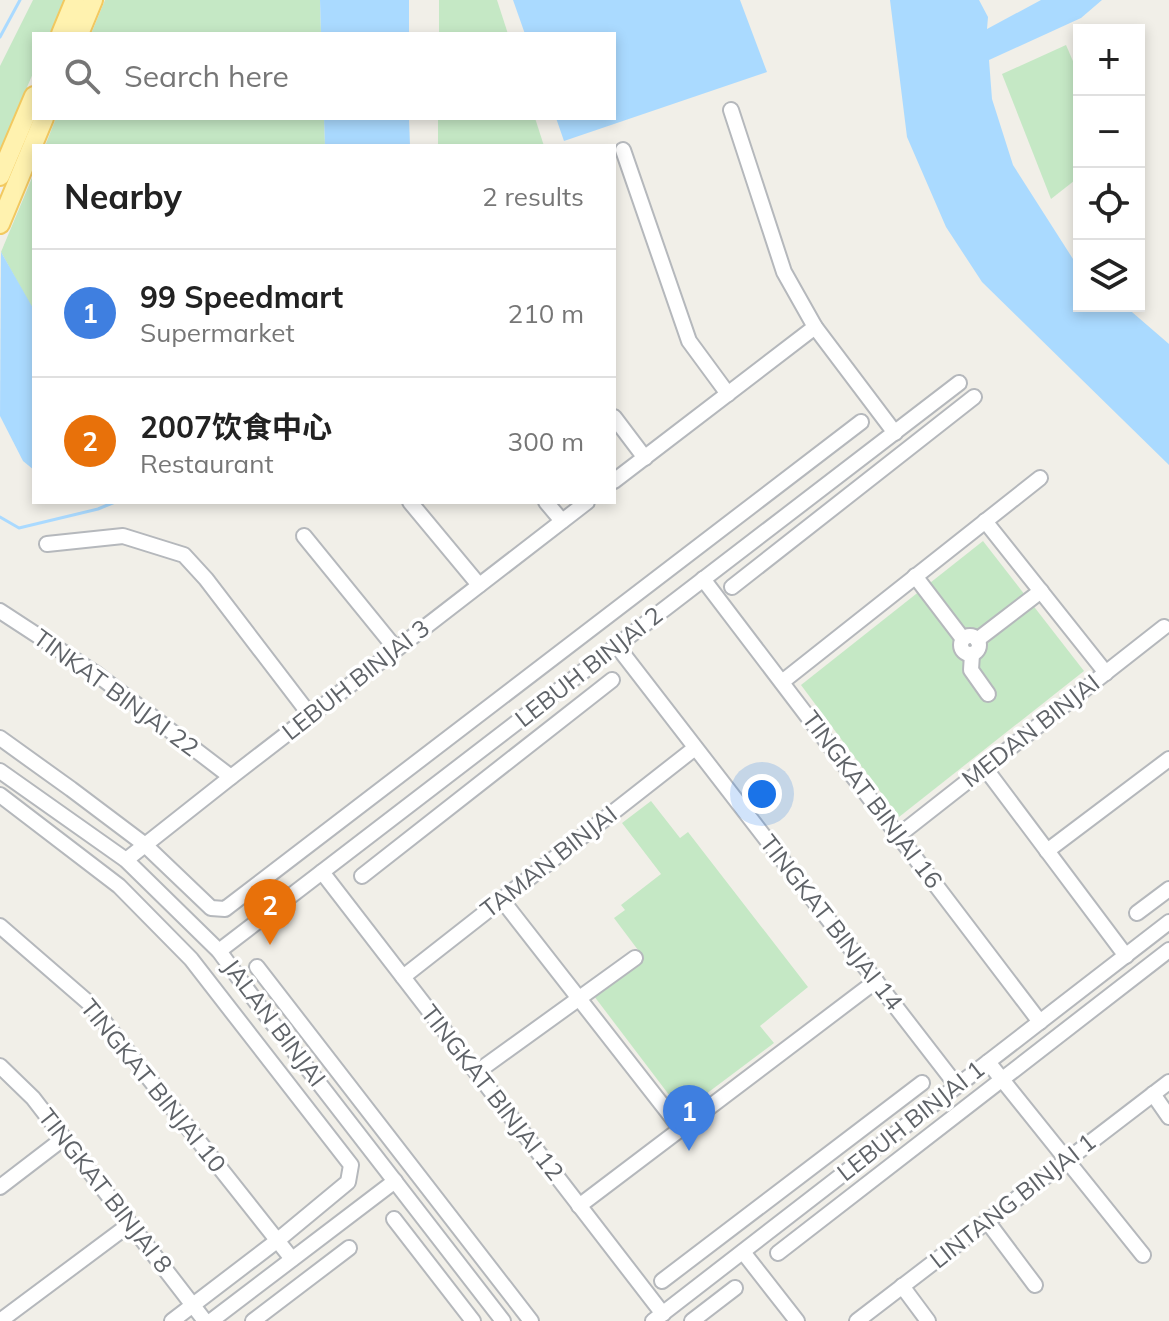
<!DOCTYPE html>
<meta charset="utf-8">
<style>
:root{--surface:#fff;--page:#f6f6f6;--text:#222;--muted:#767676;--line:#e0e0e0;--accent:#db2777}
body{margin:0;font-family:Mulish,"Noto Sans SC",sans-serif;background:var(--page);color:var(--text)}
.controls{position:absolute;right:24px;top:24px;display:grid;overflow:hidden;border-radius:0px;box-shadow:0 4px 12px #0003}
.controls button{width:72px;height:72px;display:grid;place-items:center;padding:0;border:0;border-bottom:2px solid var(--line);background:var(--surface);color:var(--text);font:40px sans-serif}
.you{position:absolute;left:762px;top:794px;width:28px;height:28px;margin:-20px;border:6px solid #fff;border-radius:50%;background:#1a73e8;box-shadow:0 0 0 12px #1a73e833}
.badge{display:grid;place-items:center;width:52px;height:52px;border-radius:50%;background:var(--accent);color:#fff;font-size:26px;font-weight:700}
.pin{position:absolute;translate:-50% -66px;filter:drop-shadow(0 2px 4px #0008)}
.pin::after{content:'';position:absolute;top:42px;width:28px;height:24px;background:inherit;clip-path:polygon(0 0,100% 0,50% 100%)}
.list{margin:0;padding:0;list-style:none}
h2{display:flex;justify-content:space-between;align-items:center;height:104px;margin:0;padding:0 32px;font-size:34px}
h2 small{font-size:26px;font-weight:400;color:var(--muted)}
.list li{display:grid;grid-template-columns:52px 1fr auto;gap:24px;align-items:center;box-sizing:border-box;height:128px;padding:0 32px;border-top:2px solid var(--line)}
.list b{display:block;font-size:30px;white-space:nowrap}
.list p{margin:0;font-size:26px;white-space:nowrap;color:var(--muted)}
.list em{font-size:26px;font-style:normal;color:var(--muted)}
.icon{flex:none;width:44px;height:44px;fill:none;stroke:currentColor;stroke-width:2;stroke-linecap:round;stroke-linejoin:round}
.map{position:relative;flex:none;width:1169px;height:1321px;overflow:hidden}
.search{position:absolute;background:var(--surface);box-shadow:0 4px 12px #0003;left:32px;top:32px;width:584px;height:88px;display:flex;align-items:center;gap:20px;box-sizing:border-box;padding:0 28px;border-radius:0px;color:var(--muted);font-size:30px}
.panel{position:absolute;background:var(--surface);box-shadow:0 4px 12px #0003;left:32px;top:144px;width:584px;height:360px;border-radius:0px}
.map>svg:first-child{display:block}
.green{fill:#c5e8c5}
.water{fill:#aadaff}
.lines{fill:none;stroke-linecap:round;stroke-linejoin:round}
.stream{stroke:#aadaff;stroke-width:3}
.minor-casing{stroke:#b5b8bc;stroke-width:18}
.major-casing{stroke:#f2c960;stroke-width:22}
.minor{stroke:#fff;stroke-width:14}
.major{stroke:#fff2af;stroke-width:18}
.labels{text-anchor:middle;stroke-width:7;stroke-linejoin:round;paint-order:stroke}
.street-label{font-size:24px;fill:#5f6368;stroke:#fff}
</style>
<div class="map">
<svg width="1169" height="1321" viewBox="0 0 1169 1321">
<rect width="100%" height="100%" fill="#f1efe8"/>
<!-- green -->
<g class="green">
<polygon points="33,0 64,0 50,34 34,34 34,71 0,150 0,66"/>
<polygon points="105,0 320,0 321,34 91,34"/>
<polygon points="439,0 497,0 508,34 439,34"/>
<polygon points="1066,45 1079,75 1079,177 1051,199 1002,74"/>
<polygon points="56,118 324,118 325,146 45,146"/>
<polygon points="438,118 535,118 544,146 438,146"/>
<polygon points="34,173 34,312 1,252"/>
<polygon points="983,541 1084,671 899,817 801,685"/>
<polygon points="651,801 680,838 688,832 808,987 760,1026 774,1043 682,1112 594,996 644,958 614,918 625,910 621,905 661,874 622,823"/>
</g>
<!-- water -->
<g class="water">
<polygon points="320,0 409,0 409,34 321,34"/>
<polygon points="513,0 740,0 767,72 564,141 556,118 614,118 614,34 525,34"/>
<polygon points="890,0 979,0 988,17 987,29 1041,0 1102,0 1081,18 989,60 992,99 1013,165 1073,259 1079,265 1079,306 1125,306 1169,344 1169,465 982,282 946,227 907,137"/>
<polygon points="324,118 409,118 410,146 325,146"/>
<polygon points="1,252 34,310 34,470 23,461 0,416"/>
</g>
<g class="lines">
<!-- stream -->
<g class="stream">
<polyline points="0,37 20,0"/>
<polyline points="0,517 19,528 98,509 115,502"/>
</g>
<!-- minor casing -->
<g class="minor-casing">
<g id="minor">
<polyline points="731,110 784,272 815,327 895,433"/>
<polyline points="623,150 689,341 728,394"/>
<polyline points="614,417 645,458"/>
<polyline points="614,481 815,327"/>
<polyline points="410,502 479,585"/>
<polyline points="546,502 562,521"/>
<polyline points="985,521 1106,673"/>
<polyline points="304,536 396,649"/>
<polyline points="47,544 123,536 184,555 206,579 310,715"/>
<polyline points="915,576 963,639"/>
<polyline points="703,579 1040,1022"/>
<polyline points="732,587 974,397"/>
<polyline points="0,611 95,673 231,777"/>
<circle cx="970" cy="645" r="9"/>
<polyline points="977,640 1041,591"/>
<polyline points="617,646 957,1086"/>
<polyline points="972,654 971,670 988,694"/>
<polyline points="782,682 1040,478"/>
<polyline points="0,738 71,789 144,844 211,908 225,909 861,422"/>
<polyline points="985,768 1126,956"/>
<polyline points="0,771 126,860 219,951 260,1007 503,1321"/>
<polyline points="0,795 119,886 191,959 351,1165 348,1182 278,1240 172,1321"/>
<polyline points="899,835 1164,627"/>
<polyline points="1047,851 1169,759"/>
<polyline points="126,860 231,777 587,502"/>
<polyline points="322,872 663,1314"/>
<polyline points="362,876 612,680"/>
<polyline points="502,900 681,1129"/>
<polyline points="1137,913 1169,889"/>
<polyline points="0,926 90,1004 292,1259"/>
<polyline points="219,951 959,383"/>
<polyline points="257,967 531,1321"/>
<polyline points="403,977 695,748"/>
<polyline points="988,1062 1143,1255"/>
<polyline points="0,1066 33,1098 205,1321"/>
<polyline points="477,1072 635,958"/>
<polyline points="1153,1094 1169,1117"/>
<polyline points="0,1187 64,1138"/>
<polyline points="579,1206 876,981"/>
<polyline points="394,1219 473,1321"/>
<polyline points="987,1221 1035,1285"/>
<polyline points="743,1252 797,1321"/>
<polyline points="778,1253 1169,950"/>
<polyline points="662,1281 922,1083"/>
<polyline points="902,1286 928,1321"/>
<polyline points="0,1321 130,1224"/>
<polyline points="211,1321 395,1181"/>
<polyline points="253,1321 349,1248"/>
<polyline points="653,1321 1169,922"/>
<polyline points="692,1321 735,1288"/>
<polyline points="857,1321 1169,1082"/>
</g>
</g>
<!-- major casing -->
<g class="major-casing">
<g id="major">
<polyline points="61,34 75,0"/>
<polyline points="79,34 93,0"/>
<polyline points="0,176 34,96"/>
<polyline points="0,224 44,118"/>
</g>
</g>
<!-- minor -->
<use href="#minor" class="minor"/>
<!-- major -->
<use href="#major" class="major"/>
</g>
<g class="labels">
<!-- street labels -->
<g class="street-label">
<text transform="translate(589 667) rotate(-38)" y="8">LEBUH BINJAI 2</text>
<text transform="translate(356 680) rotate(-38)" y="8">LEBUH BINJAI 3</text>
<text transform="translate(116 693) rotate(36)" y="8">TINKAT BINJAI 22</text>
<text transform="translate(1031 731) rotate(-38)" y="8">MEDAN BINJAI</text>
<text transform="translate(872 800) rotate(53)" y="8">TINGKAT BINJAI 16</text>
<text transform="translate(549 862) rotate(-38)" y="8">TAMAN BINJAI</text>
<text transform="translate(831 923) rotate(52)" y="8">TINGKAT BINJAI 14</text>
<text transform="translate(274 1023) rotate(53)" y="8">JALAN BINJAI</text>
<text transform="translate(153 1086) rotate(51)" y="8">TINGKAT BINJAI 10</text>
<text transform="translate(492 1093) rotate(52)" y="8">TINGKAT BINJAI 12</text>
<text transform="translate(911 1121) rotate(-38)" y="8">LEBUH BINJAI 1</text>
<text transform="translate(105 1191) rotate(52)" y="8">TINGKAT BINJAI 8</text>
<text transform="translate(1013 1201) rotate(-38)" y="8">LINTANG BINJAI 1</text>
</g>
</g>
</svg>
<div class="controls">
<button>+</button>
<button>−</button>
<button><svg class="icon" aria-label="locate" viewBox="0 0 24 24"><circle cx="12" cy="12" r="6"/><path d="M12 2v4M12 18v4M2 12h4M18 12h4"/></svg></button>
<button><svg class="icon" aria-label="layers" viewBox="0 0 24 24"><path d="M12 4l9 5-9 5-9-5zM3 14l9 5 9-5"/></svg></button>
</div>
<div class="you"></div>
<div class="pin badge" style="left:689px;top:1151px;background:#3f7fe0">1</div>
<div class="pin badge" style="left:270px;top:945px;background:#e8710a">2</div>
<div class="search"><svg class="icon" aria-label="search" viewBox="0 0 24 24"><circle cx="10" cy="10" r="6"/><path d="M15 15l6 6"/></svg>Search here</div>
<section class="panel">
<h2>Nearby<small>2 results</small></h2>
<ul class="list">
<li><span class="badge" style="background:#3f7fe0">1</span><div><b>99 Speedmart</b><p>Supermarket</p></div><em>210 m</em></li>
<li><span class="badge" style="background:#e8710a">2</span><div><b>2007饮食中心</b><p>Restaurant</p></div><em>300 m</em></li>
</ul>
</section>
</div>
